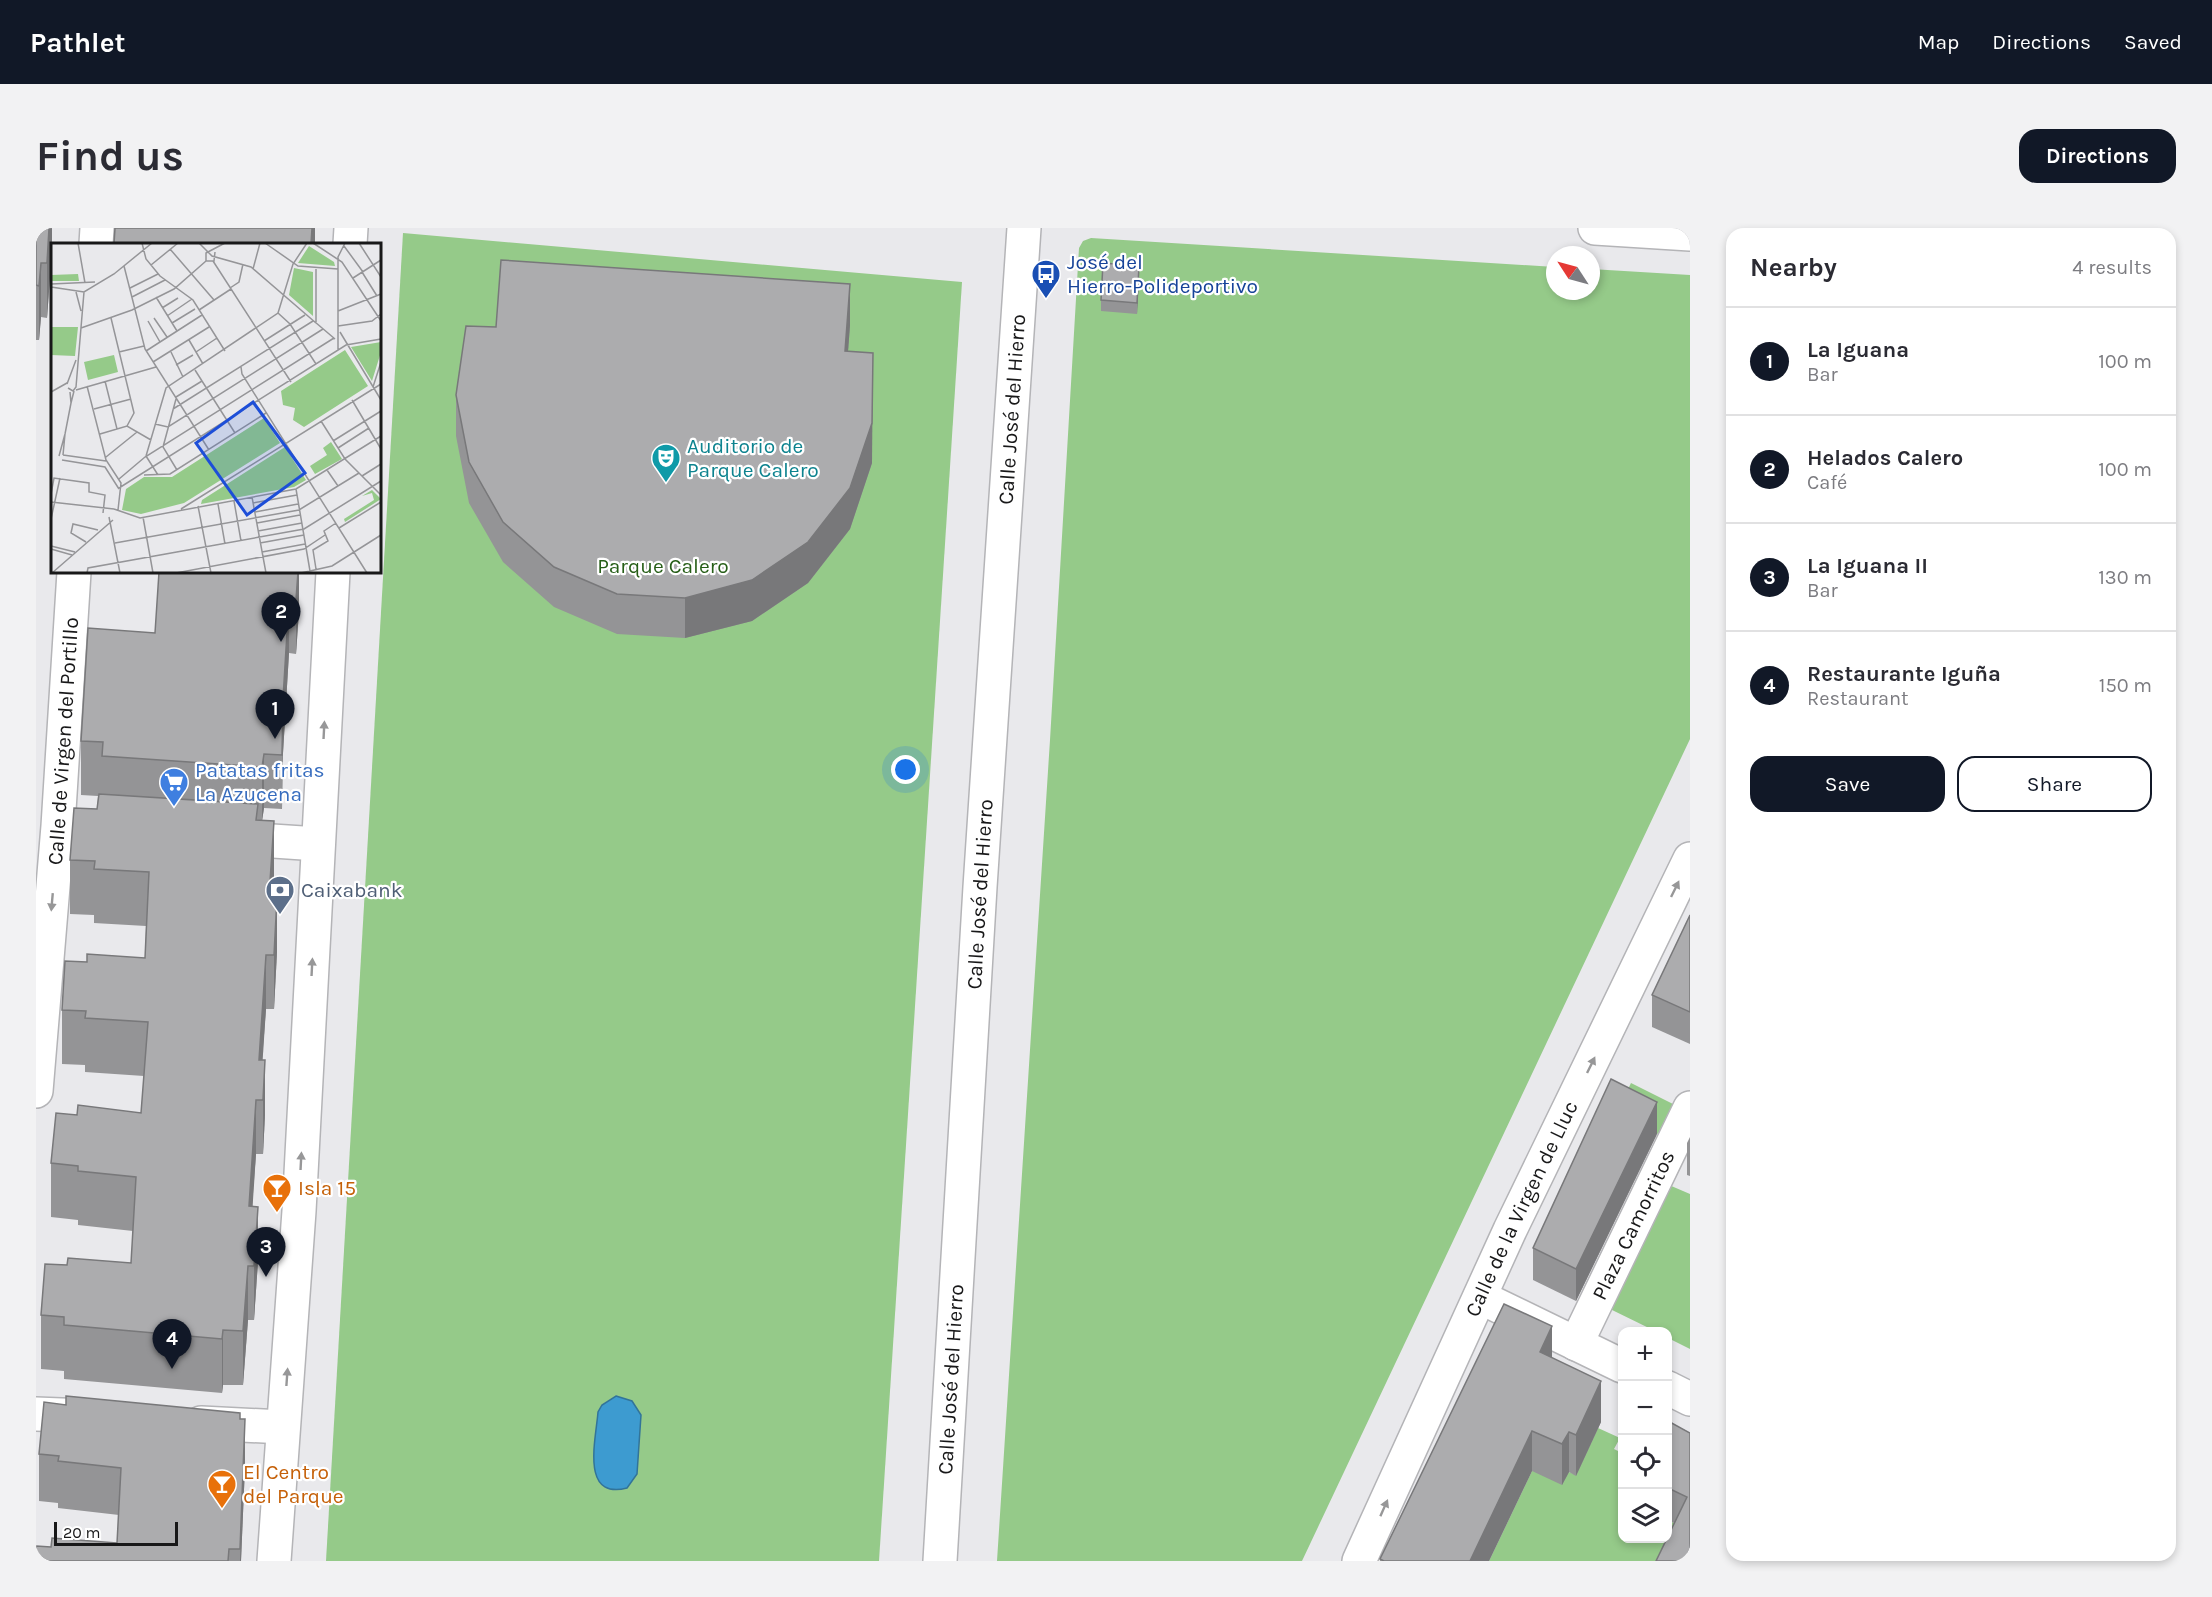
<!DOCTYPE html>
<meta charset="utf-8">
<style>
:root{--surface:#fff;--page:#f2f2f3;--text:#2b2b33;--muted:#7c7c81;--line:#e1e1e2;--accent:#111827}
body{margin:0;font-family:Karla,sans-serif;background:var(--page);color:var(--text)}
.controls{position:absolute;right:18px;bottom:18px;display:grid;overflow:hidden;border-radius:12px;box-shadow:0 3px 9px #0003}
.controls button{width:54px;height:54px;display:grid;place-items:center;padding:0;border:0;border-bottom:2px solid var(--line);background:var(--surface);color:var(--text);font:30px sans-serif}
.compass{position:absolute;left:1510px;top:18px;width:54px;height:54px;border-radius:50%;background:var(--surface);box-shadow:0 3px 9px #0003;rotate:306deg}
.scale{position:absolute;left:18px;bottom:15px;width:124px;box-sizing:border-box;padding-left:6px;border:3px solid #181819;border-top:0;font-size:16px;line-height:21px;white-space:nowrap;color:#181819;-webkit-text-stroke:4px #fff;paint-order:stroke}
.you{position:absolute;left:870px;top:542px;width:21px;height:21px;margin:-15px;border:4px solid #fff;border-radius:50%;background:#1a73e8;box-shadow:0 0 0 9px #1a73e833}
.badge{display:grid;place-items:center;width:39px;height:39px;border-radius:50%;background:var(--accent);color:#fff;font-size:20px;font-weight:700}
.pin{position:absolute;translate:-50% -50px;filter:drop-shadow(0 2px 3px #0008)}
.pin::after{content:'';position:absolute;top:32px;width:21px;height:18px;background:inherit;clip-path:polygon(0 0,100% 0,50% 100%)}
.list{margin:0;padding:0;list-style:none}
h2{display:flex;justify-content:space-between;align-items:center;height:78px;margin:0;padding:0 24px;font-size:26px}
h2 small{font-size:20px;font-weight:400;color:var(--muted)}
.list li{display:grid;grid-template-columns:39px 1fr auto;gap:18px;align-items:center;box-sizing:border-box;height:108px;padding:0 24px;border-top:2px solid var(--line)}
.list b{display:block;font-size:22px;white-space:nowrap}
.list p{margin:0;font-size:20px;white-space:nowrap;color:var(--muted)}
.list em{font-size:20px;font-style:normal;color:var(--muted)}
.actions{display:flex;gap:12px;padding:18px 24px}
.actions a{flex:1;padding:14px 0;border:2px solid var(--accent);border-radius:18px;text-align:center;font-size:21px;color:var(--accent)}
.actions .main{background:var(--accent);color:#fff}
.icon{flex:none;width:33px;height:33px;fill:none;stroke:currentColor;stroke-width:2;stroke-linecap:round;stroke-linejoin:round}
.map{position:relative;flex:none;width:1654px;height:1333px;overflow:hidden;border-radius:18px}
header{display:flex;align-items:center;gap:36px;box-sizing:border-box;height:84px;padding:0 30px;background:var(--accent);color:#fff}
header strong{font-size:28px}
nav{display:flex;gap:33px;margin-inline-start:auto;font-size:21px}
.intro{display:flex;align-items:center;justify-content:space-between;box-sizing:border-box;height:144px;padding:0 36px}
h1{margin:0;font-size:42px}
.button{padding:15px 27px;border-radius:18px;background:var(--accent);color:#fff;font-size:21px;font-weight:700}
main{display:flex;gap:36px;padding:0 36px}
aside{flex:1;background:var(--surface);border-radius:18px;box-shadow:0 3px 9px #0003}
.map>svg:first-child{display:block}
.green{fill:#95ca89}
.water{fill:#3d9bd0;stroke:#327499;stroke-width:1.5}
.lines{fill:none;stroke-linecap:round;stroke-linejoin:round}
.street-casing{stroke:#b4b4b7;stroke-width:36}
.secondary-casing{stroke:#b4b4b7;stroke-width:36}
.street{stroke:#fff;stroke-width:33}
.secondary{stroke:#fff;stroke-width:33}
.wall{fill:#949496}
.shaded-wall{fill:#78787a}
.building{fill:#acacae;stroke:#78787a;stroke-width:1.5}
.oneway{fill:#979798}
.labels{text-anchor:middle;stroke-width:4.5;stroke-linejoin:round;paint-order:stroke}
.transit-label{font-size:21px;fill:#164399;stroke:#fff;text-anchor:start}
.street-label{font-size:21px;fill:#181819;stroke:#fff}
.culture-label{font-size:21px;fill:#0d838f;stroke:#fff;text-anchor:start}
.park-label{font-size:21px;fill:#265e17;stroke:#fff}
.shop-label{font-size:21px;fill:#366cbe;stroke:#fff;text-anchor:start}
.service-label{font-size:21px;fill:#4e5e75;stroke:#fff;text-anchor:start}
.food-label{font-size:21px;fill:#c56008;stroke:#fff;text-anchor:start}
.inset-road{fill:none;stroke:#959598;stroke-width:1.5}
.view{fill:#1d4ed8;fill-opacity:0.15;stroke:#1d4ed8;stroke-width:3}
.inset-edge{fill:none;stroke:#181819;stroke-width:3}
</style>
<header>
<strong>Pathlet</strong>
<nav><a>Map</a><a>Directions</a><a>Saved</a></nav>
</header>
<div class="intro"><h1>Find us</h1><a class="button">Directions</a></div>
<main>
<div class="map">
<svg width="1654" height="1333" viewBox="0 0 1654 1333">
<rect width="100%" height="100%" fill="#e9e9ec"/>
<!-- green -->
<g class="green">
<polygon points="367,5 926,54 843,1333 290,1333"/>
<polygon points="1055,10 1519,39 1519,63 1555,63 1555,41 1654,47 1654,511 1266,1333 961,1333 1014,512 1043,20 1047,13"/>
<polygon points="1595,855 1637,876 1622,906 1580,886"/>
<polygon points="1633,957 1654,966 1654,1121 1632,1110 1632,1104 1619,1103 1574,1081"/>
<polygon points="1562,1200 1584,1210 1578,1221 1586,1225 1586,1310 1632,1310 1632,1292 1654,1303 1635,1333 1453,1333 1496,1243 1533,1244 1540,1247"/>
</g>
<!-- water -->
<path class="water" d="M580,1168L596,1173L605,1187L601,1246L591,1260C544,1272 560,1211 562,1184L566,1177Z"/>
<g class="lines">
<!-- street casing -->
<g class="street-casing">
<g id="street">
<polyline points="60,16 61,0"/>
<polyline points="314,16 315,0"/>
<polyline points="193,610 282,616"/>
<path id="s1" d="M0,863L22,598L38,344"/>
<polyline points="1444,1069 1586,1138"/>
<path id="s2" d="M1540,1116L1654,880"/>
<polyline points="1632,1160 1654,1171"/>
<polyline points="0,1186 51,1188"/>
<polyline points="165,1195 247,1199"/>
<polyline points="238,1333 263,983 297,344"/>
<path id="s3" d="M1323,1333L1474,1002L1654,631"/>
</g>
</g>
<!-- secondary casing -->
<g class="secondary-casing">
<g id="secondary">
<polyline points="1559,0 1654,6"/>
<path id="s4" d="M904,1333L944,659L988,0"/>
</g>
</g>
<!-- street -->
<use href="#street" class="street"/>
<!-- secondary -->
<use href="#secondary" class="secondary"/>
</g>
<!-- wall -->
<g class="wall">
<polygon points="0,0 16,0 16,22 11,90 5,89 3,112 0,112"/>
<polygon points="1103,49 1101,86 1065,83 1065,72"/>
<polygon points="814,97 812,123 836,235 814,301 772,355 716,393 649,410 581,406 518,379 467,334 433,275 420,208 420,167 460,99"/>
<polygon points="263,344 263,383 260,426 253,425 247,525 246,581 228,580 226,593 238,647 237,669 241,724 238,781 230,781 226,832 229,887 227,926 220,926 216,979 222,1033 218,1092 212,1092 207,1157 187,1157 186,1165 28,1151 28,1143 5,1141 5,1087 31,1037 95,1035 97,1003 42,997 42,992 15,989 15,935 41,887 105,885 108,848 49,844 49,837 26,836 26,782 51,734 109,730 110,698 58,695 58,687 34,686 34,632 61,581 62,568 45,567 45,513 119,405"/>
<polygon points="1654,687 1654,816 1616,799 1616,767"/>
<polygon points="1621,906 1540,1073 1497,1052 1497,1020"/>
<polygon points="1654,909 1654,948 1651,947 1651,915"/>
<polygon points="1516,1130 1565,1194 1540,1248 1533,1244 1526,1257 1496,1243 1453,1333 1344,1333 1344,1331"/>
<polygon points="30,1177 204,1191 209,1238 205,1333 0,1333 15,1319 81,1315 83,1287 22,1280 22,1275 3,1273 3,1226"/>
<polygon points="1632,1193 1654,1205 1654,1333 1638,1295 1632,1292"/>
</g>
<!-- shaded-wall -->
<g class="shaded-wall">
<polygon points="13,0 16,0 16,22 11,90 11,35"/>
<polygon points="276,0 279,0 279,16 275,16"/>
<polygon points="5,35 5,89 3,112 3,58"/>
<polygon points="1103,38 1103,49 1101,86 1101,75"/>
<polygon points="814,56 814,97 809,164 809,123"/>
<polygon points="837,125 836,235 814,301 772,355 716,393 649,410 649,370"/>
<polygon points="262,344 263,344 263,383 260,426 260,371"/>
<polygon points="253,371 253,425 247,525 246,581 247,471"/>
<polygon points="228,526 228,580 226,593 226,539"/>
<polygon points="238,593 238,647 233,723 233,669"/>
<polygon points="241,669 241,724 238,781 238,727"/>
<polygon points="230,727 230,781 224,872 223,832"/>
<polygon points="229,832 229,887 227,926 227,872"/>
<polygon points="220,872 220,926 213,1033 213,978"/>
<polygon points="1621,874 1621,906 1540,1073 1540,1041"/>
<polygon points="222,979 222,1033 218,1092 218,1038"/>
<polygon points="212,1038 212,1092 207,1157 207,1103"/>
<polygon points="1516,1098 1516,1139 1504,1124"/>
<polygon points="187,1102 187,1157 186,1165 186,1111"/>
<polygon points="1565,1153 1565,1194 1540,1248 1540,1207"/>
<polygon points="209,1191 209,1238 205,1333 204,1333"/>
<polygon points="1496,1203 1496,1243 1453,1333 1434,1333"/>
<polygon points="1533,1204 1533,1244 1526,1257 1526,1216"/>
</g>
<!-- building -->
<g class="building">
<polygon points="0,0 13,0 11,35 5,35 3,58 0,57"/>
<polygon points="79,0 276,0 275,16 78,16"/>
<polygon points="465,32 814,56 809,123 837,125 836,195 814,260 772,314 716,352 649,370 581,366 518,339 467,294 433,234 420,167 430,98 460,99"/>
<polygon points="1067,35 1103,38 1101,75 1065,72"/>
<polygon points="123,344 262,344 260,371 253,371 247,471 246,527 228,526 226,539 66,528 67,514 45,513 52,400 119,405"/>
<polygon points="63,566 222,576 220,592 238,593 233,669 241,669 238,727 230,727 223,832 229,832 227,872 220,872 213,978 222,979 218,1038 212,1038 207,1103 187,1102 186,1111 28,1097 28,1089 5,1087 9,1036 31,1037 32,1030 95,1035 100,949 42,943 42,938 15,935 20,885 41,887 42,877 105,885 112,794 49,790 50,783 26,782 29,733 51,734 51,726 109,730 113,644 58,641 59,633 34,632 38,580 61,581"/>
<polygon points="1654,687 1654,784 1616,767"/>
<polygon points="1575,851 1621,874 1540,1041 1497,1020"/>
<polygon points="1468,1076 1516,1098 1504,1124 1565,1153 1540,1207 1533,1204 1526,1216 1496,1203 1434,1333 1348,1333 1344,1331"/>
<polygon points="30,1168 204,1185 204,1191 209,1191 204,1321 193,1321 192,1333 0,1333 0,1318 15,1319 16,1310 81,1315 85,1240 22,1233 23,1228 3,1226 8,1174 30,1177"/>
<polygon points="1632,1193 1654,1205 1654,1333 1620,1333 1651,1269 1632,1260"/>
</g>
<!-- one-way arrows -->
<defs><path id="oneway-solid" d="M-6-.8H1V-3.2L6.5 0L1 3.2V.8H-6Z" transform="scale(1.5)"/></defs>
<g class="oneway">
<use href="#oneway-solid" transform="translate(288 502) rotate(-87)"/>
<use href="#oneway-solid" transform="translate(1639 661) rotate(-64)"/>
<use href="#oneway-solid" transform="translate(16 674) rotate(95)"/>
<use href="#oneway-solid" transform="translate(276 739) rotate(-87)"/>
<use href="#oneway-solid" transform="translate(1555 837) rotate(-64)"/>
<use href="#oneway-solid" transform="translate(265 933) rotate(-87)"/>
<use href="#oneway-solid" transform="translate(251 1149) rotate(-86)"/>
<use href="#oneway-solid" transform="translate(1348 1280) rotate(-66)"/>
</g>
<!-- icons -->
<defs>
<g id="bus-pin" transform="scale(1.5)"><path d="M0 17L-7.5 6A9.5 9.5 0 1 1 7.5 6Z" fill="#1a4fb4" stroke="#fff"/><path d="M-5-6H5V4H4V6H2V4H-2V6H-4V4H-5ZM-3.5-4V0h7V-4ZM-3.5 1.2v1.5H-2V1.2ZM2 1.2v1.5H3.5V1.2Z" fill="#fff"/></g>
<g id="theatre-pin" transform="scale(1.5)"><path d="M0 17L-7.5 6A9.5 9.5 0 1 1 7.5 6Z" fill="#0f9aa8" stroke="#fff"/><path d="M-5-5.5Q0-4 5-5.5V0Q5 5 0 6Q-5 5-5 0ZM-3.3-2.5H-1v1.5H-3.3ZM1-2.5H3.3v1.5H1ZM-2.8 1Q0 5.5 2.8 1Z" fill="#fff"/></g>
<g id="supermarket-pin" transform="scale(1.5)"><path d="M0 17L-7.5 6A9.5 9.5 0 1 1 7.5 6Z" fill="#3f7fe0" stroke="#fff"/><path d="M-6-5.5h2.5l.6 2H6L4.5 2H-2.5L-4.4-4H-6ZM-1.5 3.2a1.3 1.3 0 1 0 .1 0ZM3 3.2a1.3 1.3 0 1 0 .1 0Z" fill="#fff"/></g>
<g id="bank-pin" transform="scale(1.5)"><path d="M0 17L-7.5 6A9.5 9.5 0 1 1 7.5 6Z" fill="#5c6f8a" stroke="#fff"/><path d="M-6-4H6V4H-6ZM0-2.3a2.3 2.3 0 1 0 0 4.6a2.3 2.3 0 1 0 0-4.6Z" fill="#fff"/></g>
<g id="bar-pin" transform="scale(1.5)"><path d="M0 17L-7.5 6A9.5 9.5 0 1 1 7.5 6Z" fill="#e8710a" stroke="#fff"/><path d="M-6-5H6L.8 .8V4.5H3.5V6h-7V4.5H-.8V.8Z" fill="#fff"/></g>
</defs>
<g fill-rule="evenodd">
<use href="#bus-pin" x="1010" y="46"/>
<use href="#theatre-pin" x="630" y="230"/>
<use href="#supermarket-pin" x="138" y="554"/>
<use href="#bank-pin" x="244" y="662"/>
<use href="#bar-pin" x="241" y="960"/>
<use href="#bar-pin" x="186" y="1256"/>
</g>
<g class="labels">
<!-- transit labels -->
<g class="transit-label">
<text x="1031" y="41">José del<tspan x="1031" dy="24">Hierro-Polideportivo</tspan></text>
</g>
<!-- street labels -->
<g class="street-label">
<text dy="7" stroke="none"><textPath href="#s4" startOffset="1154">Calle José del Hierro</textPath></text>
<text dy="7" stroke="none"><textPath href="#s1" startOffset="351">Calle de Virgen del Portillo</textPath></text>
<text dy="7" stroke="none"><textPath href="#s4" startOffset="668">Calle José del Hierro</textPath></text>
<text dy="7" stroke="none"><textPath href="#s3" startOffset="388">Calle de la Virgen de Lluc</textPath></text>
<text dy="7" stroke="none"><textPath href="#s2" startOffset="132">Plaza Camorritos</textPath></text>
<text dy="7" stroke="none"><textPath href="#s4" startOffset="182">Calle José del Hierro</textPath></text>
</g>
<!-- culture labels -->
<g class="culture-label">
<text x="651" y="225">Auditorio de<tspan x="651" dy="24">Parque Calero</tspan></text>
</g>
<!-- park labels -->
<g class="park-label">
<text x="627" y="345">Parque Calero</text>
</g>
<!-- shop labels -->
<g class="shop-label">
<text x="159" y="549">Patatas fritas<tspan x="159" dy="24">La Azucena</tspan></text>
</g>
<!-- service labels -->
<g class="service-label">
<text x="265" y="669">Caixabank</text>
</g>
<!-- food labels -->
<g class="food-label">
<text x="262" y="967">Isla 15</text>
<text x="207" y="1251">El Centro<tspan x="207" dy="24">del Parque</tspan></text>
</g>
</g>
<!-- overview -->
<g transform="translate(15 15)">
<rect width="330" height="330" fill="#e9e9ec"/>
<path d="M258,3L283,19L284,23L247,20ZM243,25L262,29V73L238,52ZM27,31L28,38H0V32ZM0,84H27L24,113L0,112ZM330,99V109L321,138L300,104ZM294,107L317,143L253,184L242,177L244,165L232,162L230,148ZM63,112L67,129L37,137L33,119ZM213,175L229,200L133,260L90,271L71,267L75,246L93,234H121ZM280,199L291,216L264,231L259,223L276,212L272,205ZM234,204L255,237L243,244L150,261L151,257ZM321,247L330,256L294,279L293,276L323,257L321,250L311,253Z" fill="#95ca89"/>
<path class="inset-road" d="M27,0L34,40M91,0L95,16L109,33L142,57L174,108M148,0L161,13L200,24L265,80M214,0L247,23L287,26M262,0L291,19L330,78M308,0L330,34M293,3L312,29M119,6L163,57M164,9L163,18H155V10L174,0M162,18L240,139M100,22L127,0M73,23L94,106L158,207M202,26L209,0M265,26V79M311,29L326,53M302,35L330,17M0,41L44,39M0,44L33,49L63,31L101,0M79,45L107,31M179,45L188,39L192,21M25,49L30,68M81,54L114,37M105,54L126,88M111,65L127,55M148,67L180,46M287,68L330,51M227,70L239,81L265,121M116,73L141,56M60,75L83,170L76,183M103,75L116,94M97,78L109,99M264,79L284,96M121,80L144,66M287,83L321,78L330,71M30,85L81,67L123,46L155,18M289,89L330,157M138,97L152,121M213,98L254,72M287,107V14L294,0M95,108L151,72M68,109L93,103M120,109L132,134M145,109L166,95M102,119L158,84M125,122L142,112M190,124L191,131L316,330M144,127L184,190M54,138L66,186M16,141L25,117M36,143L55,217L70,240L67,267M322,144L330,119M17,145L22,148L25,144L33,49M25,147L105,124M0,149L16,140M19,149L20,160L23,148M125,154L151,138M125,156L112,204L126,227M301,157L330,206M43,166L80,156M122,166L262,78M270,178L294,216L330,252M104,181L117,184L272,86M14,191L20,160M49,191L76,183L100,197M282,198L330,168M287,205L318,185M12,212L55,218M8,213L14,191L12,212M95,213L115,145L227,70L242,21L256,0M95,213L107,232M55,214L86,189M11,217L54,224L68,246M276,227L287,243M93,232L119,231L215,170M311,233L330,221M68,236L94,214L283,95M68,245L295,102L330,96M245,246L259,328M0,251L3,235L38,240V249L54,252L52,270M201,254L215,330M183,258L190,298M0,259L63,266M202,260L246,252M167,261L174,301M147,263L160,330M63,266L89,275L245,246L330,193M130,266L330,141M204,269L247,261M58,274L69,330M92,274L102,330M0,276L9,235M206,280L249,272M288,285L330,259M207,288L251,280M35,299L20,290L22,281L47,287M64,300L248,267L308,230M209,300L253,292M0,303L24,309M0,306L21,312M211,309L254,301M265,326L262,307L277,298L273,288L285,280M1,330L62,277M36,330L37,325L253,286L330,238M125,330L253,306L274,292M250,330L281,323L330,292"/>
<path class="view" d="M202,159L254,230L196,272L145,200Z"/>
<rect width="330" height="330" class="inset-edge"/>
</g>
</svg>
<div class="controls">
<button>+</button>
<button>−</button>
<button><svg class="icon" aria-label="locate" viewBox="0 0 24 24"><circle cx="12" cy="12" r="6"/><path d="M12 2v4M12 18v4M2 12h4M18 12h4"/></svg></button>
<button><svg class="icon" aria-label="layers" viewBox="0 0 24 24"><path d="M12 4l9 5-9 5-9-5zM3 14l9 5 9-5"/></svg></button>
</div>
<svg class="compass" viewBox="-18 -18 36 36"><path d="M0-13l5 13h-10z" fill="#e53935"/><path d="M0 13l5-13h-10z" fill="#7c7c81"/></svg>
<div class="scale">20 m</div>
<div class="you"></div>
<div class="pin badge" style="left:239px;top:511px">1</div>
<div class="pin badge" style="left:245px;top:414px">2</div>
<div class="pin badge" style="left:230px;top:1049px">3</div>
<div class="pin badge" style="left:136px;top:1141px">4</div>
</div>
<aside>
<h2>Nearby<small>4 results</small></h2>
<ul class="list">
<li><span class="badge">1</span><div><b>La Iguana</b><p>Bar</p></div><em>100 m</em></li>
<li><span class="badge">2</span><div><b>Helados Calero</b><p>Café</p></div><em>100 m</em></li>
<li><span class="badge">3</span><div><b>La Iguana II</b><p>Bar</p></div><em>130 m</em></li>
<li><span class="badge">4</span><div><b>Restaurante Iguña</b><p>Restaurant</p></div><em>150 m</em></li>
</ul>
<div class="actions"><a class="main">Save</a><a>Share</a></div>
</aside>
</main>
